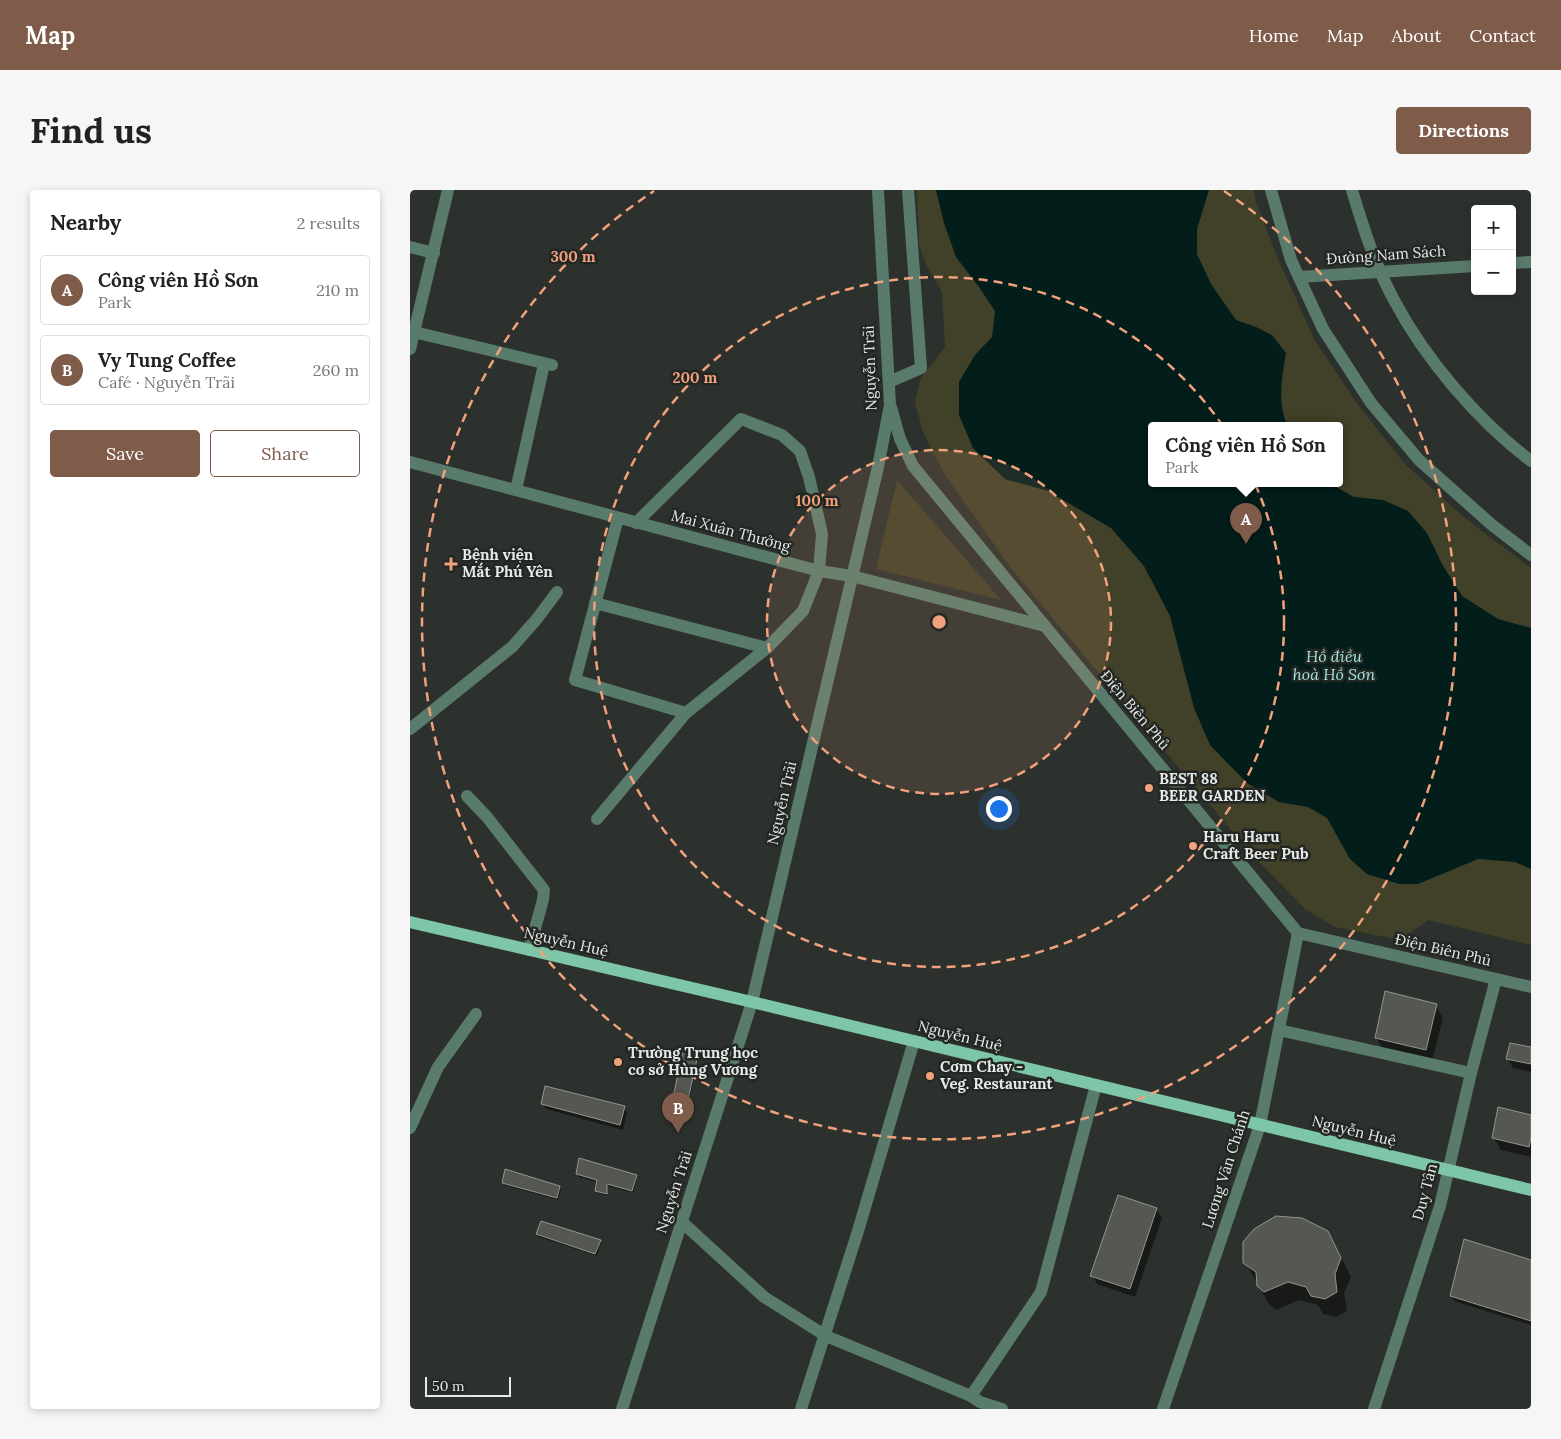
<!DOCTYPE html>
<meta charset="utf-8">
<style>
:root{--surface:#fff;--page:#f6f6f6;--text:#222;--muted:#767676;--line:#e0e0e0;--accent:#7f5b4a}
body{margin:0;font-family:Lora,serif;background:var(--page);color:var(--text)}
.controls{position:absolute;right:15px;top:15px;display:grid;overflow:hidden;border-radius:5px;box-shadow:0 2px 8px #0003}
.controls button{width:45px;height:45px;display:grid;place-items:center;padding:0;border:0;border-bottom:1px solid var(--line);background:var(--surface);color:var(--text);font:25px sans-serif}
.scale{position:absolute;left:15px;bottom:12px;width:86px;box-sizing:border-box;padding-left:5px;border:2px solid #e7e9e7;border-top:0;font-size:14px;line-height:18px;white-space:nowrap;color:#e7e9e7;-webkit-text-stroke:4px #232723;paint-order:stroke}
.you{position:absolute;left:588px;top:618px;width:18px;height:18px;margin:-12px;border:4px solid #fff;border-radius:50%;background:#1a73e8;box-shadow:0 0 0 8px #1a73e833}
.badge{display:grid;place-items:center;width:32px;height:32px;border-radius:50%;background:var(--accent);color:#fff;font-size:16px;font-weight:700}
.pin{position:absolute;translate:-50% -41px;filter:drop-shadow(0 1px 2px #0008)}
.pin::after{content:'';position:absolute;top:26px;width:18px;height:15px;background:inherit;clip-path:polygon(0 0,100% 0,50% 100%)}
.popup{position:absolute;left:738px;top:232px;width:195px;height:65px;box-sizing:border-box;display:grid;place-content:center;border-radius:5px;background:var(--surface);filter:drop-shadow(0 1px 4px #0005);font-size:16px;white-space:nowrap;color:var(--muted)}
.popup b{font-size:19px;color:var(--text)}
.popup::after{content:'';position:absolute;left:50%;top:100%;margin-left:-10px;border:10px solid transparent;border-top-color:var(--surface)}
.list{margin:0;padding:0;list-style:none}
h2{display:flex;justify-content:space-between;align-items:center;height:65px;margin:0;padding:0 20px;font-size:21px}
h2 small{font-size:16px;font-weight:400;color:var(--muted)}
.list li{display:grid;grid-template-columns:32px 1fr auto;gap:15px;align-items:center;box-sizing:border-box;height:70px;margin:0 10px 10px;padding:0 10px;border:1px solid var(--line);border-radius:5px}
.list b{display:block;font-size:19px;white-space:nowrap}
.list p{margin:0;font-size:16px;white-space:nowrap;color:var(--muted)}
.list em{font-size:16px;font-style:normal;color:var(--muted)}
.actions{display:flex;gap:10px;padding:15px 20px}
.actions a{flex:1;padding:11px 0;border:1px solid var(--accent);border-radius:5px;text-align:center;font-size:18px;color:var(--accent)}
.actions .main{background:var(--accent);color:#fff}
.map{position:relative;flex:none;width:1121px;height:1219px;overflow:hidden;border-radius:5px}
header{display:flex;align-items:center;gap:30px;box-sizing:border-box;height:70px;padding:0 25px;background:var(--accent);color:#fff}
header strong{font-size:24px}
nav{display:flex;gap:28px;margin-inline-start:auto;font-size:18px}
.intro{display:flex;align-items:center;justify-content:space-between;box-sizing:border-box;height:120px;padding:0 30px}
h1{margin:0;font-size:35px}
.button{padding:12px 22px;border-radius:5px;background:var(--accent);color:#fff;font-size:18px;font-weight:700}
main{display:flex;gap:30px;padding:0 30px}
aside{flex:1;background:var(--surface);border-radius:5px;box-shadow:0 2px 8px #0003}
.map>svg:first-child{display:block}
.green{fill:#414028;fill-rule:evenodd}
.water{fill:#021d1a}
.shadow{fill:#0007}
.building{fill:#555752;stroke:#939590}
.lines{fill:none;stroke-linecap:round;stroke-linejoin:round}
.minor{stroke:#597b6c;stroke-width:12}
.major{stroke:#7dc7a8;stroke-width:12}
.ring{fill:none;stroke:#f1a17c;stroke-width:2.5;stroke-dasharray:9 6}
.poi-dot{fill:#f1a17c;stroke:#232723;stroke-width:2}
.labels{text-anchor:middle;stroke-width:5;stroke-linejoin:round;paint-order:stroke}
.street-label{font-size:15px;fill:#e7e9e7;stroke:#232723}
.poi-label{font-size:15px;font-weight:bold;fill:#e7e9e7;stroke:#232723;text-anchor:start}
.water-label{font-size:16px;font-style:italic;fill:#9fe5dc;stroke:#232723}
.centre{fill:#f1a17c;stroke:#232723;stroke-width:2.5}
.ring-label{font-size:15px;text-anchor:middle;font-weight:bold;fill:#f1a17c;stroke:#232723;stroke-width:5;stroke-linejoin:round;paint-order:stroke}
</style>
<header>
<strong>Map</strong>
<nav><a>Home</a><a>Map</a><a>About</a><a>Contact</a></nav>
</header>
<div class="intro"><h1>Find us</h1><a class="button">Directions</a></div>
<main>
<aside>
<h2>Nearby<small>2 results</small></h2>
<ul class="list">
<li><span class="badge">A</span><div><b>Công viên Hồ Sơn</b><p>Park</p></div><em>210 m</em></li>
<li><span class="badge">B</span><div><b>Vy Tung Coffee</b><p>Café · Nguyễn Trãi</p></div><em>260 m</em></li>
</ul>
<div class="actions"><a class="main">Save</a><a>Share</a></div>
</aside>
<div class="map">
<svg width="1121" height="1219" viewBox="0 0 1121 1219">
<rect width="100%" height="100%" fill="#2d312d"/>
<!-- green -->
<g class="green">
<path d="M507,0H844L846,12L866,64L904,149L946,212L995,274L1056,329L1121,378V755L1018,730L990,750L925,737L896,720L844,667L603,381L535,285L513,242L505,213L510,189L535,157L532,102L517,77L509,55ZM742,235H930V293H742Z"/>
<polygon points="487,290 591,410 466,379"/>
</g>
<!-- water -->
<path class="water" d="M526,0H799L787,39V64L801,94L826,130L846,137L862,145L876,163C872,188 867,211 877,235H742V293H919L944,307L973,310L998,321L1017,343L1032,374L1052,406L1088,429L1121,438V679L1105,672L1068,669L1008,694H989L957,684L940,669L917,628L898,617L869,612L837,593L800,555L784,518L760,426L734,376L701,338L638,301L595,289L563,258L549,225V192L565,165L582,147L585,121L569,97L546,67L534,33Z"/>
<!-- shadow -->
<g class="shadow">
<polygon points="1026,816 1033,828 1022,872 973,860 966,847"/>
<polygon points="1121,858 1121,882 1103,878 1098,869"/>
<polygon points="288,861 289,863 279,912 266,909 264,907"/>
<polygon points="132,913 214,917 217,923 213,940 136,919"/>
<polygon points="1121,927 1121,967 1091,960 1084,948"/>
<polygon points="167,984 226,986 227,988 223,1003 197,996 197,1006 188,1003 187,1000 188,992 169,987"/>
<polygon points="93,993 149,997 151,1000 148,1010 94,995"/>
<polygon points="746,1019 752,1028 725,1107 687,1094 682,1085"/>
<polygon points="127,1044 190,1051 191,1053 187,1066 129,1047"/>
<polygon points="928,1061 941,1087 934,1103 937,1121 926,1127 913,1124 908,1115 889,1110 866,1120 859,1114 835,1072"/>
<polygon points="1121,1072 1121,1135 1044,1111 1041,1105"/>
</g>
<!-- building -->
<g class="building">
<polygon points="975,801 1027,814 1016,860 965,848"/>
<polygon points="1100,853 1121,857 1121,874 1096,869"/>
<polygon points="274,857 289,860 278,910 263,907"/>
<polygon points="135,896 215,916 210,935 131,914"/>
<polygon points="1088,917 1121,925 1121,948 1119,957 1082,948"/>
<polygon points="169,968 227,985 222,1001 197,994 197,1004 185,1001 187,990 166,984"/>
<polygon points="95,979 150,996 147,1008 92,993"/>
<polygon points="708,1005 747,1018 720,1099 680,1086"/>
<polygon points="866,1026 892,1028 918,1041 931,1068 925,1084 927,1102 915,1109 901,1106 896,1097 878,1092 854,1102 847,1096 846,1082 833,1073 833,1052 844,1039"/>
<polygon points="131,1031 191,1050 185,1064 126,1044"/>
<polygon points="1054,1049 1121,1070 1121,1131 1040,1106"/>
</g>
<g class="lines">
<!-- minor -->
<g class="minor">
<polyline points="861,0 881,70 913,139 961,213 1009,270 1082,335 1121,365"/>
<path d="M942,0C953,37 965,75 984,110C1015,169 1068,231 1121,271"/>
<polyline points="0,57 24,63"/>
<polyline points="1102,73 1121,72"/>
<polyline points="889,87 1065,76"/>
<polyline points="0,141 142,175"/>
<polyline points="0,159 38,0"/>
<polyline points="479,192 511,178 498,0"/>
<polyline points="481,217 490,249 503,276 888,743 1121,797"/>
<polyline points="0,272 409,381 442,386 635,436"/>
<polyline points="106,300 134,174"/>
<polyline points="208,328 165,490 276,523 357,458 393,421 409,381 412,344 399,287 390,261 372,245 331,229 226,333"/>
<polyline points="185,413 357,458"/>
<polyline points="0,539 102,457 126,430 147,402"/>
<polyline points="57,606 77,627 134,700 133,710 119,760"/>
<polyline points="187,629 276,523"/>
<polyline points="869,840 1061,883"/>
<polyline points="0,938 28,877 66,824"/>
<polyline points="272,1032 354,1107 416,1146 561,1206 570,1212 592,1219"/>
<polyline points="561,1206 631,1102 686,895"/>
<polyline points="212,1219 342,812 468,277 480,215 468,0"/>
<polyline points="391,1219 448,1041 504,851"/>
<polyline points="753,1219 850,935 888,743"/>
<polyline points="964,1219 1030,1016 1061,883 1086,789"/>
</g>
<!-- major -->
<polyline class="major" points="0,732 342,812 1121,1000"/>
</g>
<!-- distance rings -->
<circle cx="529" cy="432" r="172" fill="#f1a17c" fill-opacity=".12"/>
<g class="ring">
<circle cx="529" cy="432" r="172"/>
<circle cx="529" cy="432" r="345"/>
<path d="M814 1A517 517 0 1 1 244 1"/>
</g>
<!-- markers -->
<g class="poi-dot">
<path d="M38.5 366.5h5v5h5v5h-5v5h-5v-5h-5v-5h5z"/>
<circle cx="739" cy="598" r="5"/>
<circle cx="783" cy="656" r="5"/>
<circle cx="208" cy="872" r="5"/>
<circle cx="520" cy="886" r="5"/>
</g>
<g class="labels">
<!-- street labels -->
<g class="street-label">
<text transform="translate(976 65) rotate(-4)" y="5">Đường Nam Sách</text>
<text transform="translate(460 178) rotate(-92)" y="5">Nguyễn Trãi</text>
<text transform="translate(321 341) rotate(15)" y="5">Mai Xuân Thưởng</text>
<text transform="translate(725 520) rotate(50)" y="5">Điện Biên Phủ</text>
<text transform="translate(372 613) rotate(-77)" y="5">Nguyễn Trãi</text>
<text transform="translate(156 752) rotate(13)" y="5">Nguyễn Huệ</text>
<text transform="translate(1033 760) rotate(13)" y="5">Điện Biên Phủ</text>
<text transform="translate(550 846) rotate(14)" y="5">Nguyễn Huệ</text>
<text transform="translate(944 941) rotate(14)" y="5">Nguyễn Huệ</text>
<text transform="translate(816 979) rotate(-72)" y="5">Lương Văn Chánh</text>
<text transform="translate(264 1002) rotate(-72)" y="5">Nguyễn Trãi</text>
<text transform="translate(1015 1002) rotate(-75)" y="5">Duy Tân</text>
</g>
<!-- poi labels -->
<g class="poi-label">
<text x="52" y="370">Bệnh viện<tspan x="52" dy="17">Mắt Phú Yên</tspan></text>
<text x="749" y="594">BEST 88<tspan x="749" dy="17">BEER GARDEN</tspan></text>
<text x="793" y="652">Haru Haru<tspan x="793" dy="17">Craft Beer Pub</tspan></text>
<text x="218" y="868">Trường Trung học<tspan x="218" dy="17">cơ sở Hùng Vương</tspan></text>
<text x="530" y="882">Cơm Chay -<tspan x="530" dy="17">Veg. Restaurant</tspan></text>
</g>
<!-- water labels -->
<g class="water-label">
<text x="924" y="472">Hồ điều<tspan x="924" dy="18">hoà Hồ Sơn</tspan></text>
</g>
</g>
<circle cx="529" cy="432" r="8" class="centre"/>
<g class="ring-label">
<text x="163" y="72">300 m</text>
<text x="285" y="193">200 m</text>
<text x="407" y="316">100 m</text>
</g>
</svg>
<div class="controls">
<button>+</button>
<button>−</button>
</div>
<div class="scale">50 m</div>
<div class="you"></div>
<div class="pin badge" style="left:836px;top:354px">A</div>
<div class="popup"><b>Công viên Hồ Sơn</b>Park</div>
<div class="pin badge" style="left:268px;top:943px">B</div>
</div>
</main>
